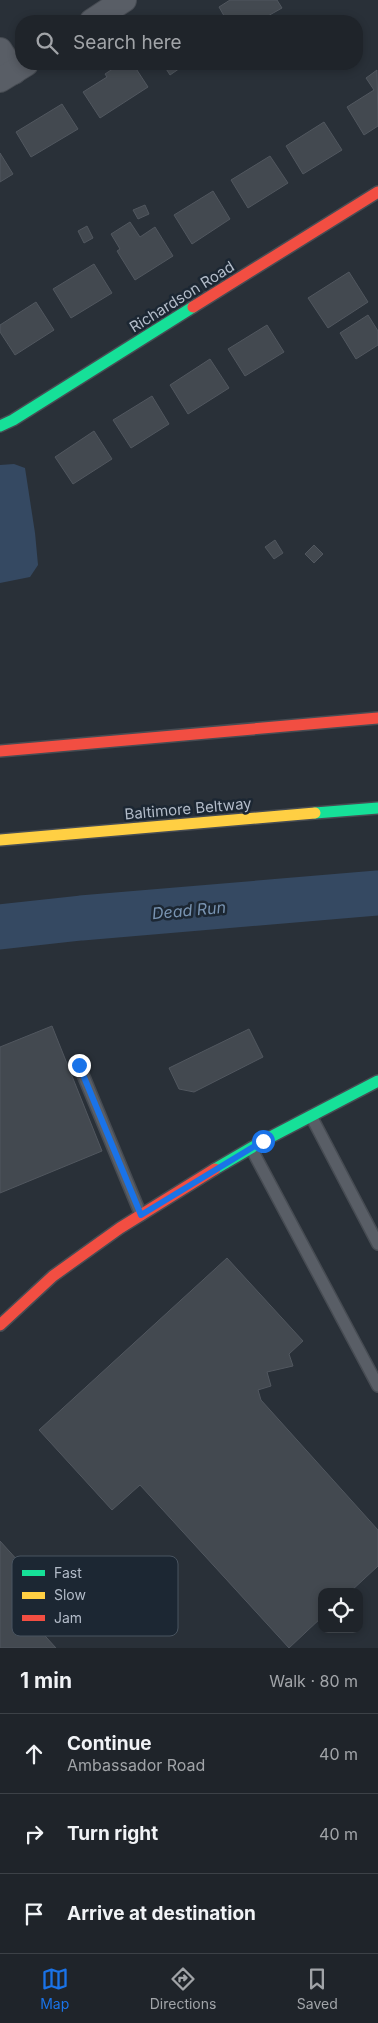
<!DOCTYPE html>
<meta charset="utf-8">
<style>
:root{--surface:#1f242a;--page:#2c3036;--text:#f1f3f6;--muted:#a1a4a8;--line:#3c4147;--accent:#1a73e8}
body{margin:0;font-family:Inter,sans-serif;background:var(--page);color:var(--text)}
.controls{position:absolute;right:15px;bottom:15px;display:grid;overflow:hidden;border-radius:10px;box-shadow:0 2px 8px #0003}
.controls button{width:45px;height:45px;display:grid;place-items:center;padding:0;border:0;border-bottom:1px solid var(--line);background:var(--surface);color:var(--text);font:25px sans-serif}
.stop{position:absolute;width:15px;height:15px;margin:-11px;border:4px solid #1a73e8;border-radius:50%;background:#fff}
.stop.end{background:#1a73e8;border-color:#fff;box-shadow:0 1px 5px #0008}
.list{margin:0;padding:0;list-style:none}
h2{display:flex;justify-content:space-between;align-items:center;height:65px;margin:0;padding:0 20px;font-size:21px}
h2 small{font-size:16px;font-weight:400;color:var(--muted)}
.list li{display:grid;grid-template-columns:32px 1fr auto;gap:15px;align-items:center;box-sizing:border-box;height:80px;padding:0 20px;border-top:1px solid var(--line)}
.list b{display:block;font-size:19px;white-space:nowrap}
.list p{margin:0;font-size:16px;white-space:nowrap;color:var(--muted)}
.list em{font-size:16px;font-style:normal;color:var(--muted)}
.icon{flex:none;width:28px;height:28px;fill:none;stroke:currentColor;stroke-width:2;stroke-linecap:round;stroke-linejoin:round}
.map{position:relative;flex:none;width:378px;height:1648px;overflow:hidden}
.search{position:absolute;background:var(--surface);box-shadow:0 2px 8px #0003;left:15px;right:15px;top:15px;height:55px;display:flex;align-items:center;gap:12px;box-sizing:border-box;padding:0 18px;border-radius:20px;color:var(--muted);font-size:19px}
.sheet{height:305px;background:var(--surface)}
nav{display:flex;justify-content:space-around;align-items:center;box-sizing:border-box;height:70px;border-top:1px solid var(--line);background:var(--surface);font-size:14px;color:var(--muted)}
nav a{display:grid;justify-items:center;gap:2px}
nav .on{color:var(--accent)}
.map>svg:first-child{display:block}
.water{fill:#354962}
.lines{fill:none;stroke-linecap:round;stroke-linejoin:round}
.river{stroke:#354962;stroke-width:45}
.building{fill:#434950;stroke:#51575f}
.lane-casing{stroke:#474c53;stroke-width:14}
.street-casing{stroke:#474c53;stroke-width:26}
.fast-casing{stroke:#474c53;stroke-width:14}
.slow-casing{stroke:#474c53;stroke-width:14}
.jam-casing{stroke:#474c53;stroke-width:14}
.lane{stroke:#595e66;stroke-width:11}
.street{stroke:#595e66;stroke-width:24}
.fast{stroke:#16e098;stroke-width:11}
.slow{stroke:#ffcf43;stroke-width:11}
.jam{stroke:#f24e42;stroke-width:11}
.route{stroke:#1a73e8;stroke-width:6}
.labels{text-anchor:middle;stroke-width:5;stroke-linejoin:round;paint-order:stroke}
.street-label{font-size:15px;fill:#b3bcc9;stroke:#1c2733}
.water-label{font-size:16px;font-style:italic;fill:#7994b2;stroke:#1c2733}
.key{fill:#1c2733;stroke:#495460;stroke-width:1}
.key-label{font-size:14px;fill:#b3bcc9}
</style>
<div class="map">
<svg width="378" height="1648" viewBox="0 0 378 1648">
<rect width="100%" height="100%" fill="#293038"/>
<!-- water -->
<polygon class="water" points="14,464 25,468 35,533 38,565 30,577 0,583 0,465"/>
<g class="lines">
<!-- river -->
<polyline class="river" points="0,927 81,918 378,893"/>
</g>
<!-- building -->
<g class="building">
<polygon points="230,0 277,0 282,8 259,21 227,21 219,7"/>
<polygon points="120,64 133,64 148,87 100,118 83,92 107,77 105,74"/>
<polygon points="163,64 186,64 170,75"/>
<polygon points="377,70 378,126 364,135 347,107 374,90 366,78"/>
<polygon points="62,104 78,129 31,157 16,132"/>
<polygon points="324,122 342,150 303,174 286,146"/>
<polygon points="0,153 13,174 0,182"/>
<polygon points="270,156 288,183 248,208 231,180"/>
<polygon points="213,191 230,219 192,244 174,215"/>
<polygon points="145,205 149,214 138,219 133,210"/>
<polygon points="130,222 140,237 155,227 173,256 135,280 117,251 120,249 111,234"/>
<polygon points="87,226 93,238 84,243 78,231"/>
<polygon points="94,264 112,293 71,318 53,289"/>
<polygon points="349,272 368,302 328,328 308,298"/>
<polygon points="36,302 54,330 15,355 0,332 0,325"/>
<polygon points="368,315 378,331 378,345 356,359 340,333"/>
<polygon points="267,325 284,352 245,376 228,349"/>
<polygon points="210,359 229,388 188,414 170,385"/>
<polygon points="152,396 169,424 131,448 113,420"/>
<polygon points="94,431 112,459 73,484 55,457"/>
<polygon points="275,540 283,553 274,559 265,547"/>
<polygon points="314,545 323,554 314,563 305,554"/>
<polygon points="52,1026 102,1151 0,1193 0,1047"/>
<polygon points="249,1029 263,1057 194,1092 179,1089 169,1068"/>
<polygon points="227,1258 303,1341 289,1354 293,1366 267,1372 271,1386 258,1390 261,1400 378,1530 378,1566 350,1592 322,1592 322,1617 289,1648 140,1485 112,1510 39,1430"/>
<polygon points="0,1541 39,1584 17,1605 56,1648 0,1648"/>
</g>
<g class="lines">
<!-- lane casing -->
<g class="lane-casing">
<g id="lane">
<polyline points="79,1065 141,1215"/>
<polyline points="311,1116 378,1244"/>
<polyline points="251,1148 378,1386"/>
</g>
</g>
<!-- street casing -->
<g class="street-casing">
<g id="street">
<polyline points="92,21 124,0"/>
<polyline points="0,50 14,72"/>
<polyline points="0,80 26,64"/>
</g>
</g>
<!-- fast casing -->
<g class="fast-casing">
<g id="fast">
<polyline points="0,426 13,420 193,307"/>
<polyline points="315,813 378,808"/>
<polyline points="215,1169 263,1141 378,1081"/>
</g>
</g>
<!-- slow casing -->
<g class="slow-casing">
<polyline id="slow" points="0,840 315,813"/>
</g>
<!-- jam casing -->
<g class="jam-casing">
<g id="jam">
<polyline points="193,307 378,192"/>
<polyline points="0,751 378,718"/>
<polyline points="0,1325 53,1276 120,1228 215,1169"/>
</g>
</g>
<!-- lane -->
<use href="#lane" class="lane"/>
<!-- street -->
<use href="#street" class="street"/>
<!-- fast -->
<use href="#fast" class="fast"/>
<!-- slow -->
<use href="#slow" class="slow"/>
<!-- jam -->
<use href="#jam" class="jam"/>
</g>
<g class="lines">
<!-- route -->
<polyline class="route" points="79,1065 141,1215 263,1141"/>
</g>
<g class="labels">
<!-- street labels -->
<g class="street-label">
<text transform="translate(182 297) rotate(-32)" y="5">Richardson Road</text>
<text transform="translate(188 809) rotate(-5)" y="5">Baltimore Beltway</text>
</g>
<!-- water labels -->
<g class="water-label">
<text transform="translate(189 910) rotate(-5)" y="6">Dead Run</text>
</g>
</g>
<!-- legend -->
<rect x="12" y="1556" width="166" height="80" rx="8" class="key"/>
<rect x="22" y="1570" width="23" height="6" fill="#16e098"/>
<rect x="22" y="1592" width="23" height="7" fill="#ffcf43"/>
<rect x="22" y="1615" width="23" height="6" fill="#f24e42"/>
<g class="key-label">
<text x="54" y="1578">Fast</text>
<text x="54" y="1600">Slow</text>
<text x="54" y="1623">Jam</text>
</g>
</svg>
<div class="controls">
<button><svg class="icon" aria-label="locate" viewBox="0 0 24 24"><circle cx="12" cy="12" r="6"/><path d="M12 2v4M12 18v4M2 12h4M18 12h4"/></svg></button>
</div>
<div class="stop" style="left:263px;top:1141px"></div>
<div class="stop end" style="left:79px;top:1065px"></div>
<div class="search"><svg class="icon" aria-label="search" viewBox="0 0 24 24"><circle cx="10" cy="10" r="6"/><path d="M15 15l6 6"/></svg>Search here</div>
</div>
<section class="sheet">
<h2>1 min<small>Walk · 80 m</small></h2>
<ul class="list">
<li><svg class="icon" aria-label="ahead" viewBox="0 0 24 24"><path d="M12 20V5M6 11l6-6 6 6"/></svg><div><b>Continue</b><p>Ambassador Road</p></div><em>40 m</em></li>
<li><svg class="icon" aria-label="right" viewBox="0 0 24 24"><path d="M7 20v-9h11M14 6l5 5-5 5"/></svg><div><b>Turn right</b></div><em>40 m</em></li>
<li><svg class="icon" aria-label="arrive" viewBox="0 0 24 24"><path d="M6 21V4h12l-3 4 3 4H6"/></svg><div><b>Arrive at destination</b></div></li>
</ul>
</section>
<nav>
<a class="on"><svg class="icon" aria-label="map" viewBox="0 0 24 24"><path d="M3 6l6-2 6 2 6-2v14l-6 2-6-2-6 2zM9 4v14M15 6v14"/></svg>Map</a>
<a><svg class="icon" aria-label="directions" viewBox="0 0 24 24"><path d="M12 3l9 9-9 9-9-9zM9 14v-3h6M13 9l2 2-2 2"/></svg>Directions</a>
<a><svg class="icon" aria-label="saved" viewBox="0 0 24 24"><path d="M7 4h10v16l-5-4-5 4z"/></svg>Saved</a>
</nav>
